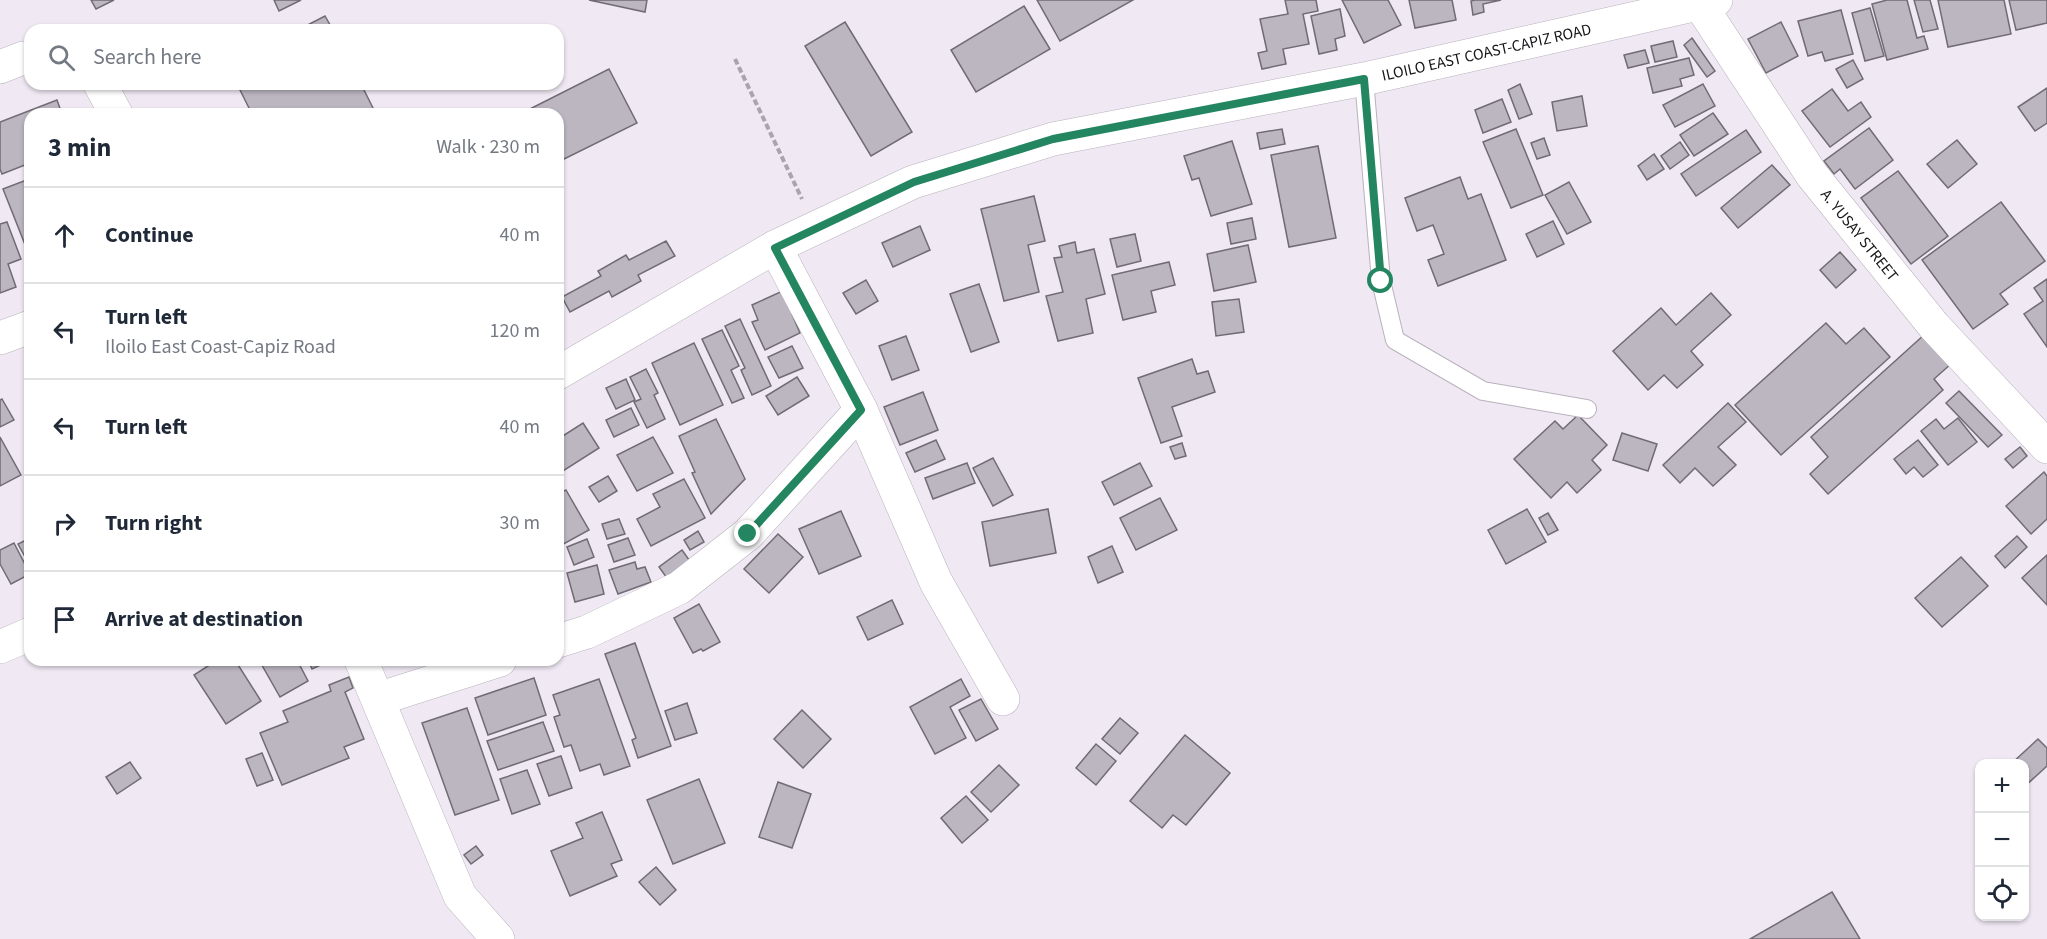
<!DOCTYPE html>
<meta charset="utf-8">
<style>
:root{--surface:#fff;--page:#f6f6f7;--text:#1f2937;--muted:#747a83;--line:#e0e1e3}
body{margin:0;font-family:"Source Sans 3",sans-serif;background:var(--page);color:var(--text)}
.controls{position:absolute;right:18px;bottom:18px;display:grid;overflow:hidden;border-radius:12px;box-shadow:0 2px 4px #0004}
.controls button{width:54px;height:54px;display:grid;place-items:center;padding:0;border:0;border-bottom:2px solid var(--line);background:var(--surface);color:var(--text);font:30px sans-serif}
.stop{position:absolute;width:18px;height:18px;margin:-14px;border:4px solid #238660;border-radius:50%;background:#fff}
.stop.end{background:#238660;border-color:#fff;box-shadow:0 2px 6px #0008}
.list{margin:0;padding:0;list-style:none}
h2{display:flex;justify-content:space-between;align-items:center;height:78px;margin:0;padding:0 24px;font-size:26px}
h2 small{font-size:20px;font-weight:400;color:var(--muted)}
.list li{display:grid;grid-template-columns:39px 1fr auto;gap:18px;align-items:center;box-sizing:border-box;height:96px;padding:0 24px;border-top:2px solid var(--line)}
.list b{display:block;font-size:22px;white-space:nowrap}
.list p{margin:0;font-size:20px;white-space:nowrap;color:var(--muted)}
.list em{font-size:20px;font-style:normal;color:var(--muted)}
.icon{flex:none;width:33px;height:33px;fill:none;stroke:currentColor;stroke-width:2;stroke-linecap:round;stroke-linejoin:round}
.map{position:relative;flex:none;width:2047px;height:939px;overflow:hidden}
.search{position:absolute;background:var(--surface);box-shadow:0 2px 4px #0004;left:24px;top:24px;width:540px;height:66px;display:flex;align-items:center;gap:15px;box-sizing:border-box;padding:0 21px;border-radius:18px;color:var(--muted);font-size:22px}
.panel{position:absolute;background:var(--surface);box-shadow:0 2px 4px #0004;left:24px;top:108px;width:540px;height:558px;border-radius:18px}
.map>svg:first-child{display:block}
.building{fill:#bcb6c0;stroke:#716b74;stroke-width:1.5}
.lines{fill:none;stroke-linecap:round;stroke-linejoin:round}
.service-casing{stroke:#b9b2bd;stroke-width:20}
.minor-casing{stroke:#b9b2bd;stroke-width:34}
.primary-casing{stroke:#b9b2bd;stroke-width:34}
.path{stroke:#aaa4ad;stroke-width:4;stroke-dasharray:6 3;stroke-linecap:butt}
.service{stroke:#fff;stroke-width:18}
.minor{stroke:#fff;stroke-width:33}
.primary{stroke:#fff;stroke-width:33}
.route{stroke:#238660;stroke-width:8}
.labels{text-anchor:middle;stroke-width:6;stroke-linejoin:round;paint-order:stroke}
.street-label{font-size:16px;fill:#181519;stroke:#fff}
</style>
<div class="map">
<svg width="2047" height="939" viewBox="0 0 2047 939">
<rect width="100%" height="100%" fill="#f0e9f4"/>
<!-- building -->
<g class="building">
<polygon points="91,0 114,0 96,9"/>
<polygon points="274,0 301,0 279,11"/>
<polygon points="589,0 647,0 645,12"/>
<polygon points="1037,0 1133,0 1060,41"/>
<polygon points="1285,0 1316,0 1318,11 1303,14 1309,44 1283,49 1286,64 1262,69 1258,53 1267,51 1260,19 1288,14"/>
<polygon points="1342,0 1388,0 1401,25 1364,43"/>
<polygon points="1409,0 1452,0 1456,20 1415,28"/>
<polygon points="1475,0 1501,0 1483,4 1484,12 1473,15 1471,1"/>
<polygon points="1887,0 1907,0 1917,38 1924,36 1928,49 1887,60 1872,4"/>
<polygon points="1914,0 1930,0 1938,29 1923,32"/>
<polygon points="1938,0 2004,0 2011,34 1948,47"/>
<polygon points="2009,0 2047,0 2047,23 2016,30"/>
<polygon points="1024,6 1050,49 976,92 951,50"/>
<polygon points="1870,8 1884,56 1865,61 1852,13"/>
<polygon points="1340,9 1345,36 1335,39 1337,50 1319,54 1311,16"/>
<polygon points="1841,10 1853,54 1825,61 1822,52 1808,56 1798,21"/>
<polygon points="325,16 333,30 298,30"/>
<polygon points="845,22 912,132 871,156 805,46"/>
<polygon points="1781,22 1798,56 1766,73 1748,39"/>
<polygon points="1692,38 1715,71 1707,77 1684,45"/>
<polygon points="1673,41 1677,57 1655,62 1651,46"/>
<polygon points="1645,50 1649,63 1628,68 1624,55"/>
<polygon points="1689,58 1694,75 1680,79 1682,86 1653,93 1647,68"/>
<polygon points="1853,60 1863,79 1847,88 1836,69"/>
<polygon points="609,69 637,123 558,162 558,114 520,114"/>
<polygon points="237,84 361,84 376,114 252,114"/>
<polygon points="1520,84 1532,114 1519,119 1508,90"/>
<polygon points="1703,84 1715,106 1675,127 1663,105"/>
<polygon points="2047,88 2047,123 2035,131 2018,107"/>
<polygon points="1832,89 1848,111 1861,102 1871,117 1830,147 1802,111"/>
<polygon points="1582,96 1587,126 1557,131 1552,102"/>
<polygon points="1502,99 1511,122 1483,133 1475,110"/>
<polygon points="57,100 62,114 30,114 30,163 2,174 0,169 0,122"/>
<polygon points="1713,113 1728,134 1694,156 1680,135"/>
<polygon points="1869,128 1893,160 1855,189 1840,169 1834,174 1824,161"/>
<polygon points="1282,129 1285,144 1260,149 1257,133"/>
<polygon points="1516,129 1543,195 1511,208 1483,142"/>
<polygon points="1746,130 1761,152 1696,196 1681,174"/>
<polygon points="1544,138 1550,155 1537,159 1531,143"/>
<polygon points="1957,140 1977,164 1948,188 1927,164"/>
<polygon points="1232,141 1252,204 1211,216 1199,178 1192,180 1184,156"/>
<polygon points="1680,142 1689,155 1670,169 1661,156"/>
<polygon points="1318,146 1336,238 1289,247 1271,155"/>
<polygon points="1654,154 1664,169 1647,180 1638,166"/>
<polygon points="1772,165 1790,185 1738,228 1721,208"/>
<polygon points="1898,171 1948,236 1911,264 1861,198"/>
<polygon points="1460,177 1468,199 1481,194 1506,260 1438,286 1428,260 1444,254 1433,225 1417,231 1405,198"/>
<polygon points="29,179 30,246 26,247 3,189"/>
<polygon points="1569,182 1591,222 1567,234 1545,195"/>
<polygon points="1034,196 1045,241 1028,245 1039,292 1004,301 981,209"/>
<polygon points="2001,202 2045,261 2000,294 2008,304 1973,329 1922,260"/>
<polygon points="1252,218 1256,239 1231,244 1227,223"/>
<polygon points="1553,221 1564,244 1537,257 1526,234"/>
<polygon points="7,222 21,259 8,264 16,287 0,293 0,224"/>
<polygon points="920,226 930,250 893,267 882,243"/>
<polygon points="1135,234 1141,261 1117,267 1110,239"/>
<polygon points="666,241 675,256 638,275 641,281 612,297 609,291 570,312 562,297 601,276 598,271 626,255 629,260"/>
<polygon points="1075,242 1077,253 1094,249 1105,294 1086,299 1093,333 1058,341 1046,296 1063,292 1054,258 1062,257 1059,246"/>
<polygon points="1248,245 1256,282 1214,291 1207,254"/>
<polygon points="1840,252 1856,270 1836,288 1820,270"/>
<polygon points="1169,262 1175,285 1151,291 1156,312 1123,320 1112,275"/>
<polygon points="2047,279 2047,347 2024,314 2043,301 2034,288"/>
<polygon points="866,280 878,301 856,314 843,293"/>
<polygon points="979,284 999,342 971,352 950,294"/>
<polygon points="789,288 792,314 800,333 765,350 752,322 758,320 752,305"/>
<polygon points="1711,293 1731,315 1691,351 1703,365 1677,388 1664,375 1648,390 1613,351 1661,308 1676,325"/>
<polygon points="1239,299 1244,332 1216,336 1212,302"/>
<polygon points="740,319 771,386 752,395 741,370 745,368 725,326"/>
<polygon points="1826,323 1846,344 1864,328 1890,357 1781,455 1735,405"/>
<polygon points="722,330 739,366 731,370 744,398 732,403 702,339"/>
<polygon points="1925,334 1952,363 1934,379 1943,390 1828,494 1810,474 1828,457 1811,437"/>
<polygon points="906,336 919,370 892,380 879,346"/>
<polygon points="694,343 723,405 680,425 652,363"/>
<polygon points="792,346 803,368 779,378 768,357"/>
<polygon points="1192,359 1197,374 1208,371 1215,392 1172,407 1182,436 1161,443 1138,378"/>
<polygon points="646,369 658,393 654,395 665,419 647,428 634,402 641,399 630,377"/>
<polygon points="797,377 809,396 778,415 766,396"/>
<polygon points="626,379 635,400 616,409 606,388"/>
<polygon points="1959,391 2002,435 1988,447 1946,403"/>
<polygon points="923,392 938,430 900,445 884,407"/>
<polygon points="2,399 14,420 0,427 0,400"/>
<polygon points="1728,403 1746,422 1718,447 1736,465 1713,486 1695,468 1680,483 1663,465"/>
<polygon points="631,408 639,425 614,437 606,420"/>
<polygon points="1578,415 1607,445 1592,460 1601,470 1577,493 1567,482 1551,498 1514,459 1555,421 1563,429"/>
<polygon points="1958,418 1977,442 1948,465 1921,431 1936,419 1944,429"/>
<polygon points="716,419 745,479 711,514 692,473 695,472 679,436"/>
<polygon points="583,423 599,448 563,471 558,462 558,439"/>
<polygon points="1622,433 1657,444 1648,471 1613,460"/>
<polygon points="0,437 21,475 0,486"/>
<polygon points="653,437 673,473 637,491 617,455"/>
<polygon points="936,440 945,459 915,472 906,453"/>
<polygon points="1918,440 1938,465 1923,477 1914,467 1906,474 1894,459"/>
<polygon points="1182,443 1186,456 1175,459 1170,447"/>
<polygon points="2020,447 2027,456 2013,468 2005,459"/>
<polygon points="993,458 1013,495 993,506 973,468"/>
<polygon points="967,463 975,483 933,499 925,478"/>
<polygon points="1140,463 1152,486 1114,505 1102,482"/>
<polygon points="2044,472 2047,476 2047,519 2031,534 2006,506"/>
<polygon points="608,476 617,491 599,502 589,487"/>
<polygon points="684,479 705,518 651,546 637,519 660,507 653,494"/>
<polygon points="566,490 589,530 558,547 558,494"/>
<polygon points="1160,498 1177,530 1136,550 1120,518"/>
<polygon points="1048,509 1056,553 990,566 982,522"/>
<polygon points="1527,509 1546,542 1506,564 1488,530"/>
<polygon points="841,511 861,556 819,574 799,529"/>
<polygon points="1548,513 1558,530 1548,535 1539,518"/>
<polygon points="619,519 625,534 607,539 602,524"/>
<polygon points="698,531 704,542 690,550 684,540"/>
<polygon points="778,534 803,557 769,593 744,569"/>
<polygon points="2017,536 2027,547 2005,568 1995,556"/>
<polygon points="30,538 30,566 18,544"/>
<polygon points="628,538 635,555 614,562 608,545"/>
<polygon points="587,539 594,557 574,565 567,547"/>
<polygon points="14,543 30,574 11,584 0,564 0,550"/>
<polygon points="1112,546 1123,572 1098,583 1088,557"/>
<polygon points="682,550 692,564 669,581 659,567"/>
<polygon points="2047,555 2047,605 2022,578"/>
<polygon points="1961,557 1988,586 1942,627 1915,598"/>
<polygon points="635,562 637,569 645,567 651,582 618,594 609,570"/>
<polygon points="597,565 604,594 575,602 567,573"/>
<polygon points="892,600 903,624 868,640 857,617"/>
<polygon points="699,604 720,642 703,651 701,649 693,653 674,618"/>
<polygon points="635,643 671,746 638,758 632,740 636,738 605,654"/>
<polygon points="217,660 235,660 261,701 226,724 194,675"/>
<polygon points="259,660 297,660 308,681 280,697"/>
<polygon points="308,660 331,660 312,669"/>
<polygon points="349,677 353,688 345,692 364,739 344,747 349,758 282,785 260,733 288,722 283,711 331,691 329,685"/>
<polygon points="534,678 546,715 488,735 475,698"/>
<polygon points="599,679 630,766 604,775 600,764 580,771 571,745 564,747 554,717 560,715 553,695"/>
<polygon points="961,679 970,696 950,707 966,738 935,754 910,707"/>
<polygon points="981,699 998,729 976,741 959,710"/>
<polygon points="687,703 697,733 675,740 665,711"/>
<polygon points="467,708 499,800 455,815 422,723"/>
<polygon points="802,710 831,739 803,768 774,739"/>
<polygon points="1120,718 1138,733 1120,754 1102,739"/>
<polygon points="543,722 554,751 498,770 487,741"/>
<polygon points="1185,735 1230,773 1186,825 1173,815 1162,828 1130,801"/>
<polygon points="2038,739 2047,748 2047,766 2024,787 2024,764 2011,764"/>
<polygon points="1096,744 1116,761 1096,785 1076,768"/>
<polygon points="262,753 273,780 257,786 246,759"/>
<polygon points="561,756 572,788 549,796 537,764"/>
<polygon points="130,762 141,778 117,794 106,777"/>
<polygon points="999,765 1019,785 991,812 971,792"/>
<polygon points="527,770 540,804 512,814 500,779"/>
<polygon points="699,779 725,843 673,864 647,800"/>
<polygon points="778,782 811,794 792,848 759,837"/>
<polygon points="966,796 988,820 962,843 941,818"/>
<polygon points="602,812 622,860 611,864 617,876 570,896 551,851 583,838 576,823"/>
<polygon points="476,846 483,855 471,864 464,855"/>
<polygon points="656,867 676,890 660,905 639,882"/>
<polygon points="1832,892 1860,939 1750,939"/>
</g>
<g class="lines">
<!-- service casing -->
<g class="service-casing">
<polyline id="service" points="1364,79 1381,281 1395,340 1483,391 1587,409"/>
</g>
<!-- minor casing -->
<g class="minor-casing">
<g id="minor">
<path id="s1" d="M1697,0L1812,175L1934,326L2047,447"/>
<polyline points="0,67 23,58 30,58"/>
<polyline points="100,84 116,114"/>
<polyline points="775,247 861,410 936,582 1003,699"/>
<polyline points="0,338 30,327"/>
<polyline points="558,641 587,632 679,588 748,534 861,410"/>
<polyline points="361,660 460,896 498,939"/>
<polyline points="378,699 500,660"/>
</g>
</g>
<!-- primary casing -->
<g class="primary-casing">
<g id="primary">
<path id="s2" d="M558,373L775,247L913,182L1053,139L1364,79L1716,0"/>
<polyline points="0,647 30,634"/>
</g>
</g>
<!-- path -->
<polyline class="path" points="735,59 802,199"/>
<!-- service -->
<use href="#service" class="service"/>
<!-- minor -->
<use href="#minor" class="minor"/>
<!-- primary -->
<use href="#primary" class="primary"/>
</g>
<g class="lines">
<!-- route -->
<polyline class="route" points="748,534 861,410 775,248 914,182 1053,139 1364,79 1381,281"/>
</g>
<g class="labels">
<!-- street labels -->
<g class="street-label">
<text dy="6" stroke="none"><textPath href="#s2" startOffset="992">ILOILO EAST COAST-CAPIZ ROAD</textPath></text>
<text dy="6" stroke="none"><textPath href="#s1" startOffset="286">A. YUSAY STREET</textPath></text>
</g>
</g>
</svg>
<div class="controls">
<button>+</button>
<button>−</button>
<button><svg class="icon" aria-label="locate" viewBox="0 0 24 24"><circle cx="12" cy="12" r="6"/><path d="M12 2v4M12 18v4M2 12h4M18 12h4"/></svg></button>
</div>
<div class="stop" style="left:1381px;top:281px"></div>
<div class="stop end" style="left:748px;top:534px"></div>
<div class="search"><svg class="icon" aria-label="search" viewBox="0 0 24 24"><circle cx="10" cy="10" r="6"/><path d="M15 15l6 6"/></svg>Search here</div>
<section class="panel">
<h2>3 min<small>Walk · 230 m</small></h2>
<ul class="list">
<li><svg class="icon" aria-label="ahead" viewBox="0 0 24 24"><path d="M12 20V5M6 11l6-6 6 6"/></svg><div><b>Continue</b></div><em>40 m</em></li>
<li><svg class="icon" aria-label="left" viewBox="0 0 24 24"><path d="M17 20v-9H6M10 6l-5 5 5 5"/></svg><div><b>Turn left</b><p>Iloilo East Coast-Capiz Road</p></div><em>120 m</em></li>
<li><svg class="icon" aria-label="left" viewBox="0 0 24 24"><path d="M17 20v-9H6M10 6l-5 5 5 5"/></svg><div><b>Turn left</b></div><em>40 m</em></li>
<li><svg class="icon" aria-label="right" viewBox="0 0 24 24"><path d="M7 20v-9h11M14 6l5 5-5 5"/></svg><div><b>Turn right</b></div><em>30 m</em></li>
<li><svg class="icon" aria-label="arrive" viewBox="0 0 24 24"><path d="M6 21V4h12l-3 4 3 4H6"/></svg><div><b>Arrive at destination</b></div></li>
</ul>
</section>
</div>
